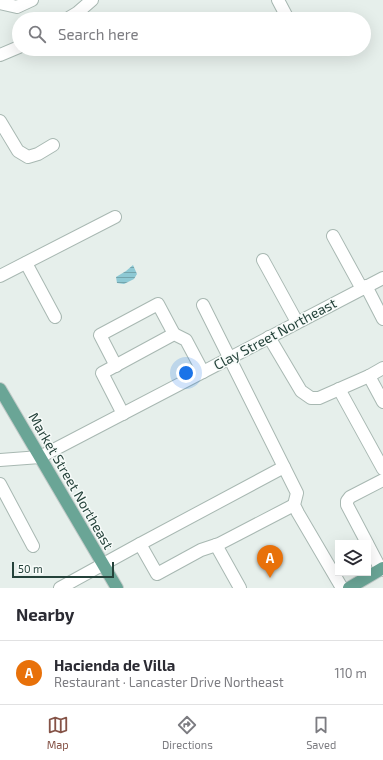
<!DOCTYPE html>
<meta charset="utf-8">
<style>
:root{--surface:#fff;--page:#f7f7f7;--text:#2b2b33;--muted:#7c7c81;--line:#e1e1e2;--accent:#855347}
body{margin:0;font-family:"Exo 2",sans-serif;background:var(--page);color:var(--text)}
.controls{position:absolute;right:12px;bottom:12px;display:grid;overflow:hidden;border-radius:0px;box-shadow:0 4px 16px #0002}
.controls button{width:36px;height:36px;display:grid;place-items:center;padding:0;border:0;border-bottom:1px solid var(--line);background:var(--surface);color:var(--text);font:20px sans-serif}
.scale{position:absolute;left:12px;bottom:10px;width:102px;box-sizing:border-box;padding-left:4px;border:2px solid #24423a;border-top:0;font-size:11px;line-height:14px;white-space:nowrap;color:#24423a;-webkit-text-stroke:3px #f7fbf9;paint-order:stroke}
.you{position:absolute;left:186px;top:373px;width:14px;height:14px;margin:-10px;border:3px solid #fff;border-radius:50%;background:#1a73e8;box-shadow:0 0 0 6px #1a73e833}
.badge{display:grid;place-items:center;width:26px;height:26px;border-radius:50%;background:var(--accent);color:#fff;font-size:13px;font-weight:700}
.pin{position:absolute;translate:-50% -33px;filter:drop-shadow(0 1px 2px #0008)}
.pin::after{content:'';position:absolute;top:21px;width:14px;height:12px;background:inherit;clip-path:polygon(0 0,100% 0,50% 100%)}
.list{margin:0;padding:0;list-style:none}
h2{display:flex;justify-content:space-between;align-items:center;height:52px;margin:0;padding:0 16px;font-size:17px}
h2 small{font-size:13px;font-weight:400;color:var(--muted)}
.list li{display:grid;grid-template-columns:26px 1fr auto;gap:12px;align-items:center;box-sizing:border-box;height:64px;padding:0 16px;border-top:1px solid var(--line)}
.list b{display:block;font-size:15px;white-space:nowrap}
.list p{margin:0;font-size:13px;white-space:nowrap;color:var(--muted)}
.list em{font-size:13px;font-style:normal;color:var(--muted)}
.icon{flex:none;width:22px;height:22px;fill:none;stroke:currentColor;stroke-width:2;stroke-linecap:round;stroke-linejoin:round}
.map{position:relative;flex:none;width:383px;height:588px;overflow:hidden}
.search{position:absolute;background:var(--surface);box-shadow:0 4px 16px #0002;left:12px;right:12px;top:12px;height:44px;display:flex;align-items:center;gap:10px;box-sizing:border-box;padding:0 14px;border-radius:22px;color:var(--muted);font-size:15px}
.sheet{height:116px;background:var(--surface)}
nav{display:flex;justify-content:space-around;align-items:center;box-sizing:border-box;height:56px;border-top:1px solid var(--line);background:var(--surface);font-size:11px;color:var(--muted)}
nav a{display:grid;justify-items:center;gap:2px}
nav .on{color:var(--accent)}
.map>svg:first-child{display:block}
.water{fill:url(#water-rules)}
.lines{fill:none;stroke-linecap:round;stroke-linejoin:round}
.minor-casing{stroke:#a8b8b2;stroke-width:14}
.major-casing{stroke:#c2cac8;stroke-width:14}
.minor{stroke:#fff;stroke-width:12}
.major{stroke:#6aa596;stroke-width:12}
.labels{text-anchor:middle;stroke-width:3;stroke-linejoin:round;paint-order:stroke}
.street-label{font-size:14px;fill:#24423a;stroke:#f7fbf9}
</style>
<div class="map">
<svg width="383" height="588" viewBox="0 0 383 588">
<defs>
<pattern id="water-rules" width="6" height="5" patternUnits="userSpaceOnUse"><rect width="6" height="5" fill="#8ec9d4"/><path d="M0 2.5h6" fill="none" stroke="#74a5ad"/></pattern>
</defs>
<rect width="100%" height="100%" fill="#e6efeb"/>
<!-- water -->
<polygon class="water" points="133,265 137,274 134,279 124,284 117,283 116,277 126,271"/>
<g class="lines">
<!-- minor casing -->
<g class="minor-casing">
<g id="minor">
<polyline points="278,0 288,19"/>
<polyline points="0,3 17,7 32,0"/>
<polyline points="67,19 77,13 92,0"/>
<polyline points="0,55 19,47"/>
<polyline points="0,121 18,151 28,157 38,154 53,145"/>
<polyline points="333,236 362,289"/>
<polyline points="263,260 297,322"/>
<polyline points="26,263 55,317"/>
<polyline points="0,276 115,217"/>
<polyline points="366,286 383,319"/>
<polyline points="203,305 297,493 294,505 298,513 342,588"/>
<polyline points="269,337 301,391 311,398 319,398 369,376"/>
<polyline points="116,366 100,335 158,304 174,334"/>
<polyline points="383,368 369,376 383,402"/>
<polyline points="339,389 383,469"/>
<polyline points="123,414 102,373 174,334 186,340 203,372"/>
<polyline points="0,460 40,457 383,278"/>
<polyline points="0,484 33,546"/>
<polyline points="367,543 347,505 347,501 350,497 383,480"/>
<polyline points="140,544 284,467"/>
<polyline points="216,545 240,588"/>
<polyline points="368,545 381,570"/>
<polyline points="60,588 140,544 157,574 201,550 219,544 294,505"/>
</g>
</g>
<!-- major casing -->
<g class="major-casing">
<g id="major">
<polyline points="0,389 117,588"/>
<polyline points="349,588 383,568"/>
</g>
</g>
<!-- minor -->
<use href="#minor" class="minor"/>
<!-- major -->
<use href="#major" class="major"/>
</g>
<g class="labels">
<!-- street labels -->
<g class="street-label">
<text transform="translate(275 334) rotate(-28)" y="5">Clay Street Northeast</text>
<text transform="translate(71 481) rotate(60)" y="5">Market Street Northeast</text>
</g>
</g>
</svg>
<div class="controls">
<button><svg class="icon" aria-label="layers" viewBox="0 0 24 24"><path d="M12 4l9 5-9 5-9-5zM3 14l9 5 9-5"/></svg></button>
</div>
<div class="scale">50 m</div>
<div class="you"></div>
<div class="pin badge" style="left:270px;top:578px;background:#e8710a">A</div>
<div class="search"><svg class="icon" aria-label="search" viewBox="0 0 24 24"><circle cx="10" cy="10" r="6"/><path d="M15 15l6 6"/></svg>Search here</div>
</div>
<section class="sheet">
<h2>Nearby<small></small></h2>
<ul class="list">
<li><span class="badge" style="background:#e8710a">A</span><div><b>Hacienda de Villa</b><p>Restaurant · Lancaster Drive Northeast</p></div><em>110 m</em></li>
</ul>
</section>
<nav>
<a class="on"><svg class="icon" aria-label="map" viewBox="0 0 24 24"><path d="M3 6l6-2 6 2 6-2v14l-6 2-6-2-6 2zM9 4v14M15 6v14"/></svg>Map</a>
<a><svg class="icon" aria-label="directions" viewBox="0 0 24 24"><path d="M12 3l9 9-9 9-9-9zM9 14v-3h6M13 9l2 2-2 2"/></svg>Directions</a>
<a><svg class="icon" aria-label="saved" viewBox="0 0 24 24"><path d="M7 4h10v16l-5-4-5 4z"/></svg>Saved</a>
</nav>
